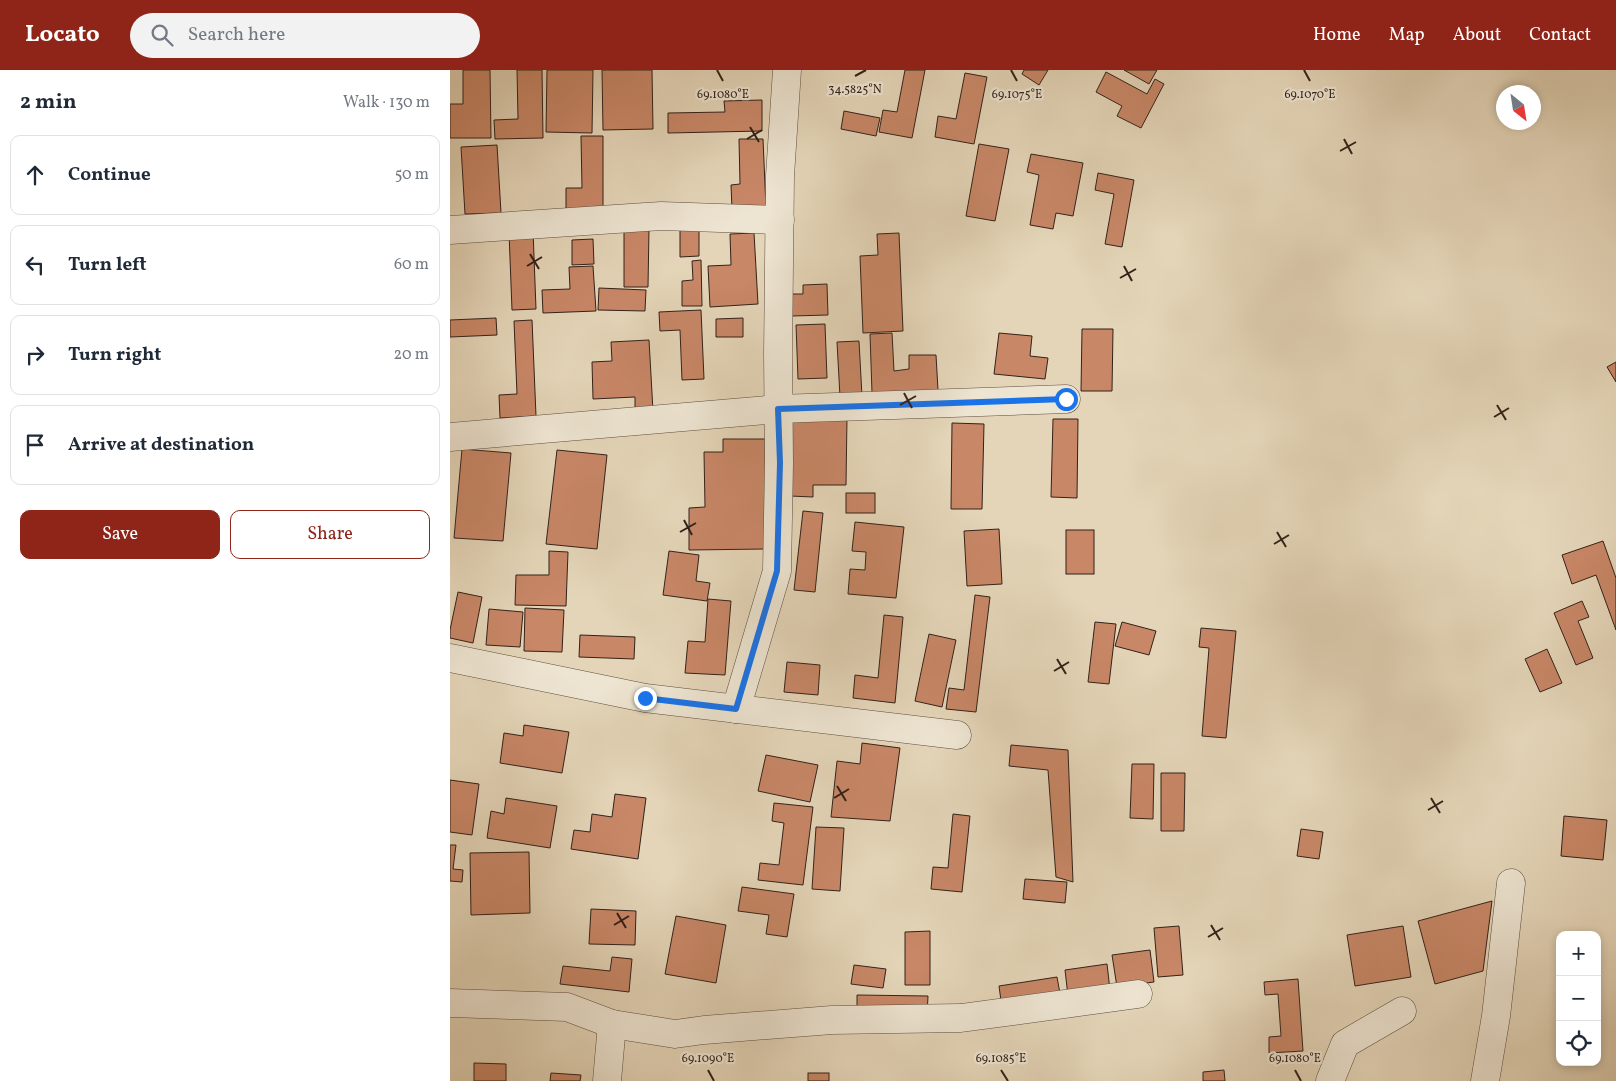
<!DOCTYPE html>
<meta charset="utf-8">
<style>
:root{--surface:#fff;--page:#f2f2f3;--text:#1f2937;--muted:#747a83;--line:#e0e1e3;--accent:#8f2418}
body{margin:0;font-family:Vollkorn,serif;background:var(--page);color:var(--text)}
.controls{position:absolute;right:15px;bottom:15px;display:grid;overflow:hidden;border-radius:10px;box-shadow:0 2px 8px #0003}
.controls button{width:45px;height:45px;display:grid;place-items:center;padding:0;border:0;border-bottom:1px solid var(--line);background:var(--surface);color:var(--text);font:25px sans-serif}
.compass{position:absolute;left:1046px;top:15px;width:45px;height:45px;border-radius:50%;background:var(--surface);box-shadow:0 2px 8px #0003;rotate:150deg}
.stop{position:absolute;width:15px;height:15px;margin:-11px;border:4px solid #1a73e8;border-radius:50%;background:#fff}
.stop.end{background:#1a73e8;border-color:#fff;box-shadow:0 1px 5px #0008}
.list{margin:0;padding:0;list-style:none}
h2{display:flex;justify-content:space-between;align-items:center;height:65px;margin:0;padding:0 20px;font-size:21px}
h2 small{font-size:16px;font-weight:400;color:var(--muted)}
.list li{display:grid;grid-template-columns:32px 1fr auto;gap:15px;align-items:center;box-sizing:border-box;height:80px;margin:0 10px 10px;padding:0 10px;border:1px solid var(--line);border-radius:10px}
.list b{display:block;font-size:19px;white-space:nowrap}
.list em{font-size:16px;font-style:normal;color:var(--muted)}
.actions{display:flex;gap:10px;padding:15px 20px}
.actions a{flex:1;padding:11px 0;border:1px solid var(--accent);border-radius:10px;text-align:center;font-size:18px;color:var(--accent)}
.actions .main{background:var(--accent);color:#fff}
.icon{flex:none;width:28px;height:28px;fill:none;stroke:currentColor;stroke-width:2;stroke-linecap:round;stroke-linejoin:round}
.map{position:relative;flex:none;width:1166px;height:1011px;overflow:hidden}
header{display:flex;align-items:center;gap:30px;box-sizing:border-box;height:70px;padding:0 25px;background:var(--accent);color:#fff}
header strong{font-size:24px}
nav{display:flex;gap:28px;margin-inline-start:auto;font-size:18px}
.search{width:350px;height:45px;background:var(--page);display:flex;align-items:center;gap:12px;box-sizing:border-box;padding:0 18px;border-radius:28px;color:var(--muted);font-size:19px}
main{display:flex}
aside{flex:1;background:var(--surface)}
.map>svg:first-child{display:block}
.building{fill:#c88767;stroke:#332119}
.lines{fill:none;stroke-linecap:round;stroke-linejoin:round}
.minor-casing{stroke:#5f4e41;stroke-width:29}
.minor{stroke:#ede4d1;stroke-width:28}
.route{stroke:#1a73e8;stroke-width:6}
.ticks{fill:none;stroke:#332119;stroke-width:2}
.ticks-label{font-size:12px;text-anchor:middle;fill:#332119;stroke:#ede4d1;stroke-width:4.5;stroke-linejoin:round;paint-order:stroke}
</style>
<header>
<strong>Locato</strong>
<div class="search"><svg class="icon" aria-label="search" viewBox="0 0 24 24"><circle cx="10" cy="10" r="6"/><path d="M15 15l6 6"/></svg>Search here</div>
<nav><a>Home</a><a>Map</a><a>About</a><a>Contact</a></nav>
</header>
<main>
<aside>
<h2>2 min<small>Walk · 130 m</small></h2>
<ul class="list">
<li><svg class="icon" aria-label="ahead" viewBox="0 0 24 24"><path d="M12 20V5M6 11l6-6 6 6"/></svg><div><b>Continue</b></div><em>50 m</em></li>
<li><svg class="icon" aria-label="left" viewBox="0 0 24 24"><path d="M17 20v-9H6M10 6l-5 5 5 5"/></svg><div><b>Turn left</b></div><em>60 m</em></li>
<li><svg class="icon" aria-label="right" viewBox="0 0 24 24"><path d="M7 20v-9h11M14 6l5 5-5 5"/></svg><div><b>Turn right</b></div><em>20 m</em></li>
<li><svg class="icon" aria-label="arrive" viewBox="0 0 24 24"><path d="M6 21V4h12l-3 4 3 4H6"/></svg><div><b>Arrive at destination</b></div></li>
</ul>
<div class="actions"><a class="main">Save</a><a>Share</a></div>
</aside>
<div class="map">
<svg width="1166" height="1011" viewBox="0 0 1166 1011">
<rect width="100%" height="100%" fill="#e4d5b8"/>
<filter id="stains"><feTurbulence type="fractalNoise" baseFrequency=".004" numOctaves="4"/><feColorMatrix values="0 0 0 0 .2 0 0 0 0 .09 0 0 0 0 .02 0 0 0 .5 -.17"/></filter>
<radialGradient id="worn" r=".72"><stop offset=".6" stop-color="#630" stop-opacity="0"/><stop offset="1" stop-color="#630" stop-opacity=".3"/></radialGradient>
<!-- building -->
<g class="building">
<polygon points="13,0 40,0 41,68 0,68 0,34 13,34"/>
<polygon points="67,0 92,0 93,68 45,69 44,50 68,49"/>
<polygon points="97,0 143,0 142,63 96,62"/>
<polygon points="152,0 202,0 203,59 153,60"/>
<polygon points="455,0 475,0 462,68 429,62 433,40 447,42"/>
<polygon points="574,0 598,0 589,15 572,4"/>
<polygon points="674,0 707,0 699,14"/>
<polygon points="656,2 697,24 705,9 714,14 691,58 667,46 672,36 646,22"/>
<polygon points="515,3 537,7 524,74 485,67 488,46 506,49"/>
<polygon points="312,30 312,61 218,63 218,43 275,42 274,31"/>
<polygon points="394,41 430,48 426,66 391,59"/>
<polygon points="131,66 153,66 153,139 116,140 116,118 132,118"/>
<polygon points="289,69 313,69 316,138 282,139 281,115 290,114"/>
<polygon points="529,74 559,79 545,151 516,146"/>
<polygon points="47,75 51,143 15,144 11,77"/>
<polygon points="581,84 633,93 623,146 606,143 603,159 580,155 589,105 577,102"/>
<polygon points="648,103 684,110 672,177 655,174 664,124 645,120"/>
<polygon points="230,155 249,155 249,186 230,187"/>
<polygon points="174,158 199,159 198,217 174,217"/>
<polygon points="83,160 86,239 62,240 59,162"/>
<polygon points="304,163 308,234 260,237 258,196 281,195 280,164"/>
<polygon points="449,163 453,261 413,263 410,186 428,185 427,164"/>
<polygon points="143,169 144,194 122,195 122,170"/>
<polygon points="251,190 252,236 232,236 232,211 243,210 242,191"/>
<polygon points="143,196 146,241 93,243 92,220 120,219 119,197"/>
<polygon points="377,214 378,245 342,246 341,224 353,224 353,215"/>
<polygon points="149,218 196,220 195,241 148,240"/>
<polygon points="251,240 254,309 232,310 230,260 210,261 209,242"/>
<polygon points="46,248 47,265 0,267 0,250"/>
<polygon points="293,248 293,267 266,267 266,249"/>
<polygon points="82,250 86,346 50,348 49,325 67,324 64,251"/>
<polygon points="375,254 377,308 348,309 346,255"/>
<polygon points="632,259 663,259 662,321 631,321"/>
<polygon points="442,263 444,301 459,299 459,285 486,285 488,320 422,323 420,264"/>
<polygon points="549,263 582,266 580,286 598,288 595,309 544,304"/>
<polygon points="199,270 203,341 185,342 185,327 143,329 142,292 162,291 161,272"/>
<polygon points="409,271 412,326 390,327 387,272"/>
<polygon points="1166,292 1166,312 1157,297"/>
<polygon points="342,346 397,347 396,415 363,415 363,427 340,426"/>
<polygon points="603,349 628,349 627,428 601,427"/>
<polygon points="502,353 534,354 532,439 501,439"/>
<polygon points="273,369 315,369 317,479 239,480 239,438 255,437 254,382 273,382"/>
<polygon points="12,379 61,383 53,471 4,468"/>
<polygon points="107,380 157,385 147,479 96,474"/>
<rect x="396" y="423" width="29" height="20"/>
<polygon points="353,441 373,443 365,522 344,520"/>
<polygon points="405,452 454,457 446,528 398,524 400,499 415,500 416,482 402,481"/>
<polygon points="549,459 552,514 517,516 514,461"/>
<rect x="616" y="460" width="28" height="44"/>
<polygon points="1153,471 1166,508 1166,560 1146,505 1122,514 1112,485"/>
<polygon points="99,481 118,482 116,536 65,535 66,505 99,505"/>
<polygon points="219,481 249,485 246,511 260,513 257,531 213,525"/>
<polygon points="8,522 32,527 23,573 0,568 0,560"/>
<polygon points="525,525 540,527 526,642 496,639 499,618 514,620"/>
<polygon points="258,529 281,531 275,605 235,603 238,571 255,572"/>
<polygon points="1132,531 1139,547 1128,551 1143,588 1126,595 1104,543"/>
<polygon points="75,538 114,540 112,582 74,581"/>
<polygon points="39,539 73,542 70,577 36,575"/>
<polygon points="434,545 453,547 445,633 403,628 405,605 428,608"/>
<polygon points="645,552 666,554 659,614 638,612"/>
<polygon points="672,552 706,561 699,585 665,576"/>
<polygon points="751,558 786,561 776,668 752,666 759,578 749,577"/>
<polygon points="479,564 506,570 492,637 465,631"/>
<polygon points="130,565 185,567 184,589 129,587"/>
<polygon points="1097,579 1112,613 1090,622 1075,589"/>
<polygon points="337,592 370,595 368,625 334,622"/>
<polygon points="74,655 119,662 112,703 50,693 54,663 73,666"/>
<polygon points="412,673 450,678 440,751 381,747 387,691 410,694"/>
<polygon points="561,675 618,680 623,812 606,807 598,700 559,696"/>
<polygon points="316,685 368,695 360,732 308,721"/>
<polygon points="682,694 704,694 703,749 680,748"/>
<polygon points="711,703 735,703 734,761 711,761"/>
<polygon points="0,710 29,714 22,765 0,762"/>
<polygon points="165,724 196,728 188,789 121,779 124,760 140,762 142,744 162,747"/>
<polygon points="56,728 107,736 100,778 37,768 41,741 54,744"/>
<polygon points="324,733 363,737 353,815 308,810 310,793 329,795 334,753 322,751"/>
<polygon points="503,744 520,746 512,822 481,819 483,797 498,798"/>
<polygon points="1114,746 1157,750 1153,790 1111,786"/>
<polygon points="366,757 394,758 390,821 362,819"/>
<polygon points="851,759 873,762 869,789 847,786"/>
<polygon points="0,775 6,775 3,799 13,800 12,812 0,811"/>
<polygon points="79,782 80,843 21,845 20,783"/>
<polygon points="575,809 617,812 615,833 573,829"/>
<polygon points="292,817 344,824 337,867 316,864 319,845 288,841"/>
<polygon points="1042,831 1033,901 985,914 968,851"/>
<polygon points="141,839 186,841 185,875 139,874"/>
<polygon points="226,846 276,855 266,913 215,904"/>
<polygon points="729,856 733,905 708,907 704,858"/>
<polygon points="953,856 961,907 905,916 897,865"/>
<polygon points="480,861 480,915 455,915 455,862"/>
<polygon points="700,880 704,912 667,917 662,885"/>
<polygon points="162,887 182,889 179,922 110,914 113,896 160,901"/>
<polygon points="657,894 660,920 618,926 615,900"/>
<polygon points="404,895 436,899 433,918 401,914"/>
<polygon points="607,907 611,929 552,938 549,916"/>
<polygon points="848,909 853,981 819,983 819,967 831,966 828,924 815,925 814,912"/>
<polygon points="407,925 478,926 477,946 407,946"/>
<polygon points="24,993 56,994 56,1011 24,1011"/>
<polygon points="774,1000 775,1011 753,1011 753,1002"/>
<polygon points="101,1003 131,1005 130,1011 100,1011"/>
<rect x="358" y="1003" width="21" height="8"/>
</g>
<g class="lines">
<!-- minor casing -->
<g class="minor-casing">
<g id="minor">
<polyline points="0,160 211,146 330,150"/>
<polyline points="0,367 328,339 616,329"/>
<polyline points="0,588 195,628 507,665"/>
<polyline points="286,639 327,501 329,393 328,284 330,106 337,0"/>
<polyline points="0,933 117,937 162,954 225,964 254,960 382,950 511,948 688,924"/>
<polyline points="157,1011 162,954"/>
<polyline points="880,1011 895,974 952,941"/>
<polyline points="1035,1011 1046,946 1061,813"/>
</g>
</g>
<!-- minor -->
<use href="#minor" class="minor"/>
</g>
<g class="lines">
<!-- route -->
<polyline class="route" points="195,628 286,639 327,501 330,393 328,339 616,329"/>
</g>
<!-- ticks -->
<path class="ticks" d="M267,0L273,11M561,0L567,11M854,0L860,11M405,6L416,0M300,57L309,72M297,69L312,60M894,69L902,84M890,81L906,72M80,184L89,199M77,196L92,187M674,196L682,211M670,208L686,199M454,323L462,338M450,335L466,326M1047,335L1056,350M1044,347L1059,338M234,450L242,465M230,462L246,453M827,462L836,477M824,474L839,465M607,589L616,604M604,601L619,592M387,716L396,731M384,728L399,719M981,728L990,743M978,740L993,731M167,843L176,858M164,855L179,846M761,855L770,870M758,867L773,858M258,1000L264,1011M551,1000L558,1011M845,1000L851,1011"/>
<g class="ticks-label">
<text x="405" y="23">34.5825°N</text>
<text x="860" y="28">69.1070°E</text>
<text x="273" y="28">69.1080°E</text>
<text x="567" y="28">69.1075°E</text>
<text x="258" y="992">69.1090°E</text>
<text x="551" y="992">69.1085°E</text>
<text x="845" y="992">69.1080°E</text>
</g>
<rect width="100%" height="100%" filter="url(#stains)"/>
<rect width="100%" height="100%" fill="url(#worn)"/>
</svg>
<div class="controls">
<button>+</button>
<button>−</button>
<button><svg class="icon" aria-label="locate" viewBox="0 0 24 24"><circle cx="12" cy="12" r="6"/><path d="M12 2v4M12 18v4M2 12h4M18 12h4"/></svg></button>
</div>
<svg class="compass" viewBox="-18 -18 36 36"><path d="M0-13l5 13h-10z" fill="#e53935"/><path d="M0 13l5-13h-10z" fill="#747a83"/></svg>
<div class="stop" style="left:616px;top:329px"></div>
<div class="stop end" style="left:195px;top:628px"></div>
</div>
</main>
